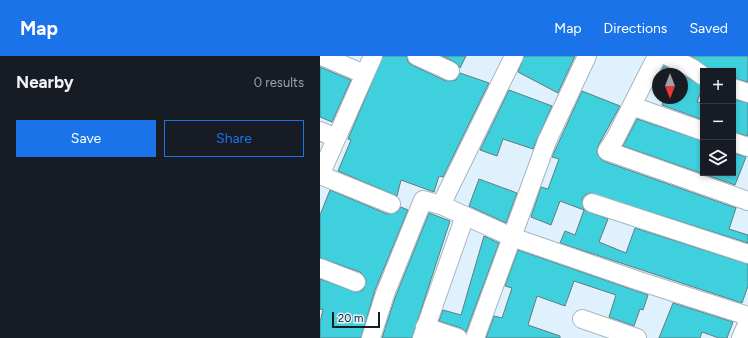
<!DOCTYPE html>
<meta charset="utf-8">
<style>
:root{--surface:#171b24;--page:#242831;--text:#f1f3f6;--muted:#9ea1a6;--line:#363941;--accent:#1a73e8}
body{margin:0;font-family:Figtree,sans-serif;background:var(--page);color:var(--text)}
.controls{position:absolute;right:12px;top:12px;display:grid;overflow:hidden;border-radius:0px;box-shadow:0 2px 6px #0003}
.controls button{width:36px;height:36px;display:grid;place-items:center;padding:0;border:0;border-bottom:1px solid var(--line);background:var(--surface);color:var(--text);font:20px sans-serif}
.compass{position:absolute;left:332px;top:12px;width:36px;height:36px;border-radius:50%;background:var(--surface);box-shadow:0 2px 6px #0003;rotate:180deg}
.scale{position:absolute;left:12px;bottom:10px;width:48px;box-sizing:border-box;padding-left:4px;border:2px solid #161c20;border-top:0;font-size:11px;line-height:14px;white-space:nowrap;color:#161c20;-webkit-text-stroke:3px #dff1fc;paint-order:stroke}
.list{margin:0;padding:0;list-style:none}
h2{display:flex;justify-content:space-between;align-items:center;height:52px;margin:0;padding:0 16px;font-size:17px}
h2 small{font-size:13px;font-weight:400;color:var(--muted)}
.actions{display:flex;gap:8px;padding:12px 16px}
.actions a{flex:1;padding:9px 0;border:1px solid var(--accent);border-radius:0px;text-align:center;font-size:14px;color:var(--accent)}
.actions .main{background:var(--accent);color:#fff}
.icon{flex:none;width:22px;height:22px;fill:none;stroke:currentColor;stroke-width:2;stroke-linecap:round;stroke-linejoin:round}
.map{position:relative;flex:none;width:428px;height:282px;overflow:hidden}
header{display:flex;align-items:center;gap:24px;box-sizing:border-box;height:56px;padding:0 20px;background:var(--accent);color:#fff}
header strong{font-size:19px}
nav{display:flex;gap:22px;margin-inline-start:auto;font-size:14px}
main{display:flex}
aside{flex:1;background:var(--surface)}
.map>svg:first-child{display:block}
.building{fill:#3fd0de;stroke:#657a7c}
.lines{fill:none;stroke-linecap:round;stroke-linejoin:round}
.street-casing{stroke:#a5b7c1;stroke-width:20}
.street{stroke:#fff;stroke-width:18}
</style>
<header>
<strong>Map</strong>
<nav><a>Map</a><a>Directions</a><a>Saved</a></nav>
</header>
<main>
<aside>
<h2>Nearby<small>0 results</small></h2>
<ul class="list">
</ul>
<div class="actions"><a class="main">Save</a><a>Share</a></div>
</aside>
<div class="map">
<svg width="428" height="282" viewBox="0 0 428 282">
<rect width="100%" height="100%" fill="#dff1fc"/>
<!-- building -->
<g class="building">
<polygon points="63,0 87,0 88,6 92,9 126,25 136,24 140,17 169,27 123,121 119,120 114,136 81,124 77,140 18,115 31,84 28,83"/>
<polygon points="122,0 146,0 140,12 135,6"/>
<polygon points="204,0 255,0 238,37 198,16"/>
<polygon points="371,0 428,0 428,26 413,22 413,15 392,15"/>
<polygon points="344,10 360,18 340,18"/>
<polygon points="0,11 31,24 12,66 0,61"/>
<polygon points="362,19 383,30 377,46 383,47 383,64 342,49 344,42 362,42"/>
<polygon points="189,34 232,50 213,93 183,83 177,100 160,94"/>
<polygon points="262,35 300,50 278,90 277,96 279,101 283,105 416,152 409,173 428,179 428,187 270,137 265,139 262,143 264,154 288,163 279,186 306,197 315,172 428,208 428,230 422,247 240,187 245,175 255,179 264,154 240,145 231,169 211,161 221,131 228,133 239,103 232,101"/>
<polygon points="413,43 428,47 428,80 413,76"/>
<polygon points="317,63 383,85 383,117 413,117 413,97 426,101 415,129 303,90"/>
<polygon points="159,123 197,137 186,167 149,150"/>
<polygon points="10,134 67,158 77,156 81,151 88,154 55,234 41,282 0,282 0,266 3,254 0,253 0,223 37,236 43,234 46,225 44,220 40,216 0,202 0,159"/>
<polygon points="109,157 130,165 92,282 62,282 75,242"/>
<polygon points="164,180 179,187 146,276 141,272 119,265 123,254 141,259"/>
<polygon points="198,194 328,239 323,254 320,253 314,270 289,261 296,239 254,225 245,250 217,240 208,269 240,280 240,282 166,282 174,260 182,262 192,232 185,230"/>
<polygon points="353,247 413,266 407,282 399,282 382,276 380,282 339,282"/>
</g>
<g class="lines">
<!-- street casing -->
<g class="street-casing">
<g id="street">
<polyline points="2,0 44,18"/>
<polyline points="97,0 130,15"/>
<polyline points="267,0 227,85 192,181 319,225 428,260"/>
<polyline points="337,0 295,83 287,95 428,145"/>
<polyline points="347,0 372,12 383,20"/>
<polyline points="413,32 428,37"/>
<polyline points="312,50 383,75"/>
<polyline points="0,75 16,82"/>
<polyline points="413,86 428,91"/>
<polyline points="0,119 53,0"/>
<polyline points="0,119 71,148"/>
<polyline points="272,147 428,198"/>
<polyline points="121,149 194,0"/>
<polyline points="0,212 36,226"/>
<polyline points="262,263 317,282"/>
<polyline points="105,271 138,282"/>
<polyline points="51,282 65,238 103,144 121,149 192,181 155,282"/>
<polyline points="102,282 145,160"/>
<polyline points="421,282 428,266"/>
</g>
</g>
<!-- street -->
<use href="#street" class="street"/>
</g>
</svg>
<div class="controls">
<button>+</button>
<button>−</button>
<button><svg class="icon" aria-label="layers" viewBox="0 0 24 24"><path d="M12 4l9 5-9 5-9-5zM3 14l9 5 9-5"/></svg></button>
</div>
<svg class="compass" viewBox="-18 -18 36 36"><path d="M0-13l5 13h-10z" fill="#e53935"/><path d="M0 13l5-13h-10z" fill="#9ea1a6"/></svg>
<div class="scale">20 m</div>
</div>
</main>
